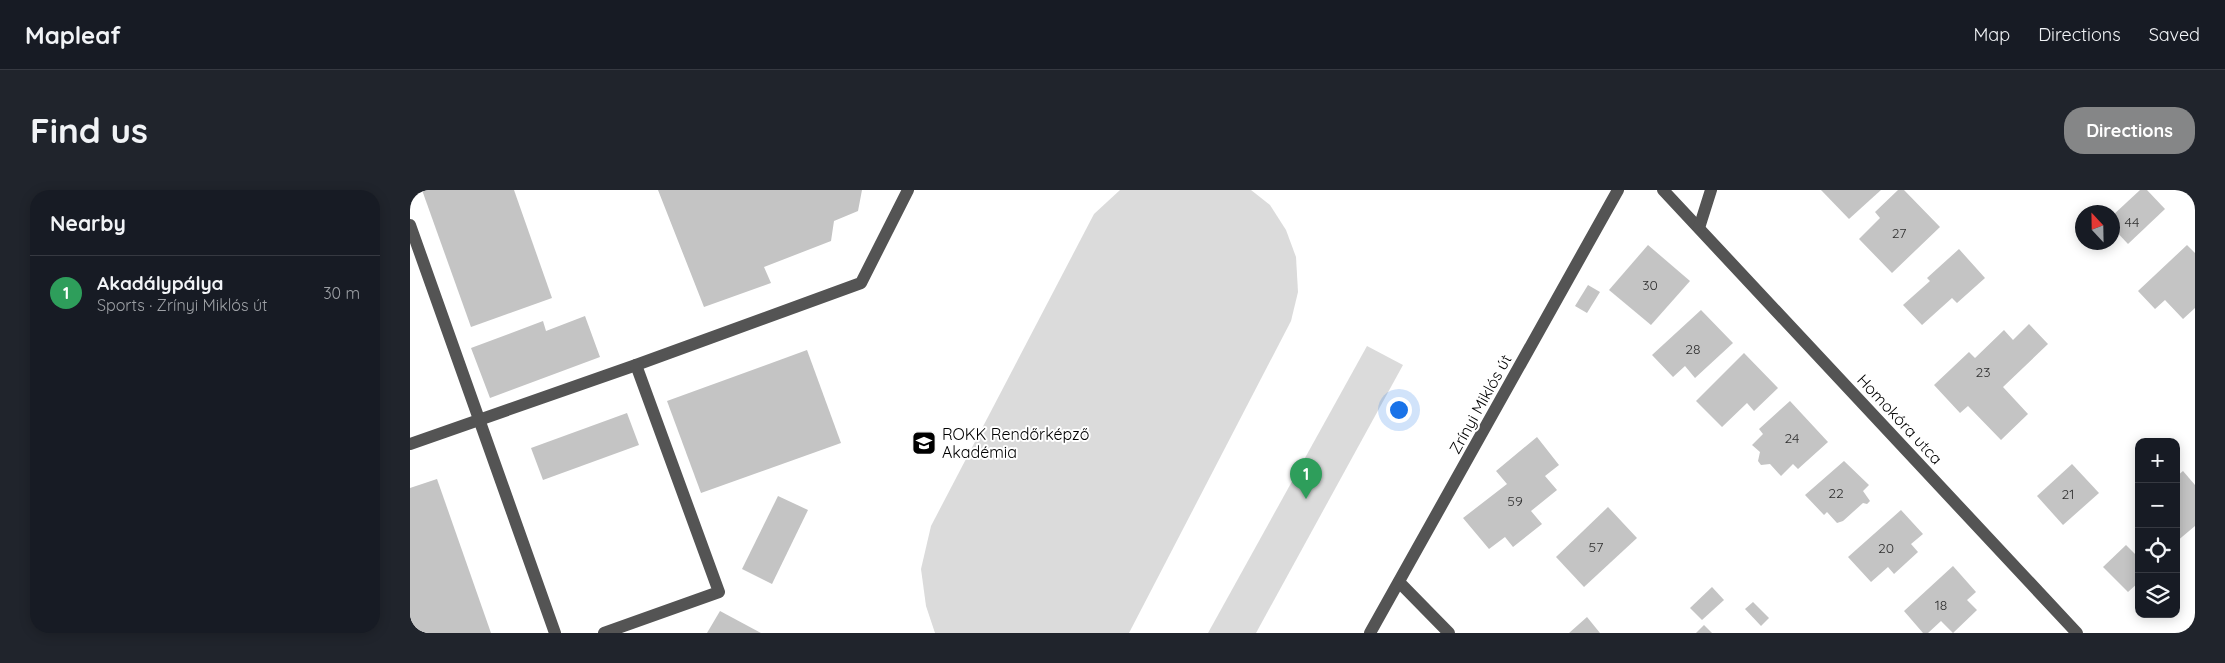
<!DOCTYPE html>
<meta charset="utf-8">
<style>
:root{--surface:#171b24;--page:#20242c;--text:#f1f3f6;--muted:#9ea1a6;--line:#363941;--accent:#858687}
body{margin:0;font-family:Quicksand,sans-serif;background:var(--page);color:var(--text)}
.controls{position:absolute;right:15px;bottom:15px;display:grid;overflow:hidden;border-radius:10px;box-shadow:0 2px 12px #0003}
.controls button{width:45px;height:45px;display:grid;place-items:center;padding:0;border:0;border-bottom:1px solid var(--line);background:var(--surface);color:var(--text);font:25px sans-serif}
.compass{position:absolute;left:1665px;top:15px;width:45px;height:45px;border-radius:50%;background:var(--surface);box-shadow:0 2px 12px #0003;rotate:338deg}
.you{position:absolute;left:988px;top:219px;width:18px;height:18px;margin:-12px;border:4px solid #fff;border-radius:50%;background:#1a73e8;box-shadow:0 0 0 8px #1a73e833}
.badge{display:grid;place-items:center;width:32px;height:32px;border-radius:50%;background:var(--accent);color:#fff;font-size:16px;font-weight:700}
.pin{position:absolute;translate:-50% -41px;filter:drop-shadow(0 1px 2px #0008)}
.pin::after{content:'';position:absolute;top:26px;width:18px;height:15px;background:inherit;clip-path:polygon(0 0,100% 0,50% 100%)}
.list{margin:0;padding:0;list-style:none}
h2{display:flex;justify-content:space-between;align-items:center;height:65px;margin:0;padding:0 20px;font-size:21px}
h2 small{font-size:16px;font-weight:400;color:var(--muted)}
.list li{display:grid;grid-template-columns:32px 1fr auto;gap:15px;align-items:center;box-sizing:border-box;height:75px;padding:0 20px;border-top:1px solid var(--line)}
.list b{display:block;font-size:19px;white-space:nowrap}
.list p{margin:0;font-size:16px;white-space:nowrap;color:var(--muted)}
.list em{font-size:16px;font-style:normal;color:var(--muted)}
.icon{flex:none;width:28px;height:28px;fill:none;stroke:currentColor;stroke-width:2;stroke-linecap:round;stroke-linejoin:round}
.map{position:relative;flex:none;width:1785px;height:443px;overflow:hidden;border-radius:20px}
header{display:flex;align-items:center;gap:30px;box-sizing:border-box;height:70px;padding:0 25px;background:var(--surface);border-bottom:1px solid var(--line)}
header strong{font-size:24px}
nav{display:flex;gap:28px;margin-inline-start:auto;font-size:18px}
.intro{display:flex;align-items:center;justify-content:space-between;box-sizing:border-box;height:120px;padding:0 30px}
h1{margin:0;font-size:35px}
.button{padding:12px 22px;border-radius:20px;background:var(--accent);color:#fff;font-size:18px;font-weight:700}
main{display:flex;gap:30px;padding:0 30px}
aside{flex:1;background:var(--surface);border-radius:20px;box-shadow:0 2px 12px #0003}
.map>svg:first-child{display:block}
.green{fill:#dbdbdb}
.building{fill:#c4c4c4}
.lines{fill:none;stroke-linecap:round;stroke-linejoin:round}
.minor{stroke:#545454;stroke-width:12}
.labels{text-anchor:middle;stroke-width:4;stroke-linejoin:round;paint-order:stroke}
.number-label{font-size:14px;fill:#313131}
.street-label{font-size:16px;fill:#000;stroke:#fff}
.poi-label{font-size:16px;fill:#000;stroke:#fff;text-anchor:start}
</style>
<header>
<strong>Mapleaf</strong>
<nav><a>Map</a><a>Directions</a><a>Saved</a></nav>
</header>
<div class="intro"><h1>Find us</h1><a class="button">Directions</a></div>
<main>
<aside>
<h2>Nearby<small></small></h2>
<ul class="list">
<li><span class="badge" style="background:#2e9e5b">1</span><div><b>Akadálypálya</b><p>Sports · Zrínyi Miklós út</p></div><em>30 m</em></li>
</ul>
</aside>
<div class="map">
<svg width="1785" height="443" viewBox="0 0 1785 443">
<rect width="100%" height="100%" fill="#fff"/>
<!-- green -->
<g class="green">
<polygon points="710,0 841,0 860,15 876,40 886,67 888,102 881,131 719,443 525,443 516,416 511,379 521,336 684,24"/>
<polygon points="957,156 993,175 846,443 798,443"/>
</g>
<!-- building -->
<g class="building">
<polygon points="12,0 104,0 142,108 61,137"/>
<polygon points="248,0 452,0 448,21 424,31 421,51 354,77 361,93 294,117"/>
<polygon points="1411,0 1471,0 1439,29"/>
<polygon points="1488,0 1494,0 1530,37 1482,83 1449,49 1470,28 1465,22"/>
<polygon points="1730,0 1737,0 1755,19 1718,54 1702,37 1702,26"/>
<polygon points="1238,55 1280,91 1241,135 1199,100"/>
<polygon points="1777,55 1785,63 1785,118 1773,129 1755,110 1745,119 1728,101"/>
<polygon points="1549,59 1575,88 1547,113 1542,108 1512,135 1493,115 1520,91 1517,88"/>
<polygon points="1178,95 1190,102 1177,123 1165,116"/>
<polygon points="1291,120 1323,153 1285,188 1275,176 1263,187 1242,165"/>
<polygon points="175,126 190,167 80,208 61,158 133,131 136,141"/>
<polygon points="1619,134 1638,154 1593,197 1618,224 1591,250 1558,216 1550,223 1524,195 1559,162 1565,168 1594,140 1603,150"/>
<polygon points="397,160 431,253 291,303 257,211"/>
<polygon points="1334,163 1368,198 1344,221 1337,213 1312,237 1286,211"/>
<polygon points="1380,211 1418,252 1388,279 1383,274 1371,286 1360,274 1351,275 1348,271 1350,262 1342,255 1353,244 1349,239"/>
<polygon points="217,223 229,255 133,290 121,258"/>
<polygon points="1127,247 1149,275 1135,286 1147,300 1121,321 1132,334 1103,357 1095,347 1079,359 1053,328 1097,294 1086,281"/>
<polygon points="1434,271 1459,295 1453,301 1460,311 1457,314 1453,313 1433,331 1427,333 1417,322 1414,325 1395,305"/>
<polygon points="1662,274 1689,303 1653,335 1627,306"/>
<polygon points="1773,281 1785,295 1785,336 1766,352 1766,287"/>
<polygon points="27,289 81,443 0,443 0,298"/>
<polygon points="368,306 398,320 362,394 332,379"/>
<polygon points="1198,317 1227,348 1174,397 1146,367"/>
<polygon points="1491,320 1513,344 1501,354 1508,362 1484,384 1478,377 1461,392 1438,367"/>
<polygon points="1716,355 1729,368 1729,392 1718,402 1693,377"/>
<polygon points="1543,376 1566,402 1557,410 1567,420 1543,443 1531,431 1518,443 1513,443 1494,421"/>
<polygon points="1302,397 1314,410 1292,430 1280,418"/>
<polygon points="1343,412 1359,428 1351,436 1335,419"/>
<polygon points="310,421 351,443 297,443"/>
<polygon points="1177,427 1190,443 1159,443"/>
<polygon points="1294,435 1302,443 1286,443"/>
</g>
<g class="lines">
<!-- minor -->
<g class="minor">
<polyline points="1253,0 1667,443"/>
<polyline points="0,35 145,443"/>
<polyline points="1289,38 1301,0"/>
<polyline points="0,254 226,175 451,93 498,0"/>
<polyline points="989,392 1039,443"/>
<polyline points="194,443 309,402 226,175"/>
<polyline points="960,443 1208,0"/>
</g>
</g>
<!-- icons -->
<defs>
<g id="school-square" transform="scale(1.25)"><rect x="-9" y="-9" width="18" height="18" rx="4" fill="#000" stroke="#fff"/><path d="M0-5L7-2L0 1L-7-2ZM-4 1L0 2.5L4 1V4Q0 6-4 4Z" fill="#fff"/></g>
</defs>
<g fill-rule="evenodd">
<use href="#school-square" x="514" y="253"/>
</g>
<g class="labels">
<!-- number labels -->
<g class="number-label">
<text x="1722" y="37">44</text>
<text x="1489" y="48">27</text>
<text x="1240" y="100">30</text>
<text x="1283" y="164">28</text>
<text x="1573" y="187">23</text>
<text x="1382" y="253">24</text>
<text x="1426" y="308">22</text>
<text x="1658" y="309">21</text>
<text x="1105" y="316">59</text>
<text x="1186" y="362">57</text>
<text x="1476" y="363">20</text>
<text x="1531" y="420">18</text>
</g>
<!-- street labels -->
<g class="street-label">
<text transform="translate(1070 214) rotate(-61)" y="6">Zrínyi Miklós út</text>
<text transform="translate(1490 229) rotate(47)" y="6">Homokóra utca</text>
</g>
<!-- poi labels -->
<g class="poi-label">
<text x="532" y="250">ROKK Rendőrképző<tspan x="532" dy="18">Akadémia</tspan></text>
</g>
</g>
</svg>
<div class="controls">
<button>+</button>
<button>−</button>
<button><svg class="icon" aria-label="locate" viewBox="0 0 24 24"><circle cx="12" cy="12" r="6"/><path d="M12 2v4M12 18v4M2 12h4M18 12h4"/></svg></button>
<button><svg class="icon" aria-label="layers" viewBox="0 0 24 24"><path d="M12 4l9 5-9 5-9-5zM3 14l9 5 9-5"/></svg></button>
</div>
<svg class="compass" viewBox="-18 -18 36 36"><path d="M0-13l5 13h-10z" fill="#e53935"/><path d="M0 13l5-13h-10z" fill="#9ea1a6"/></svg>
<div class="you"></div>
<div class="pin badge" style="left:896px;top:309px;background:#2e9e5b">1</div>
</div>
</main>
